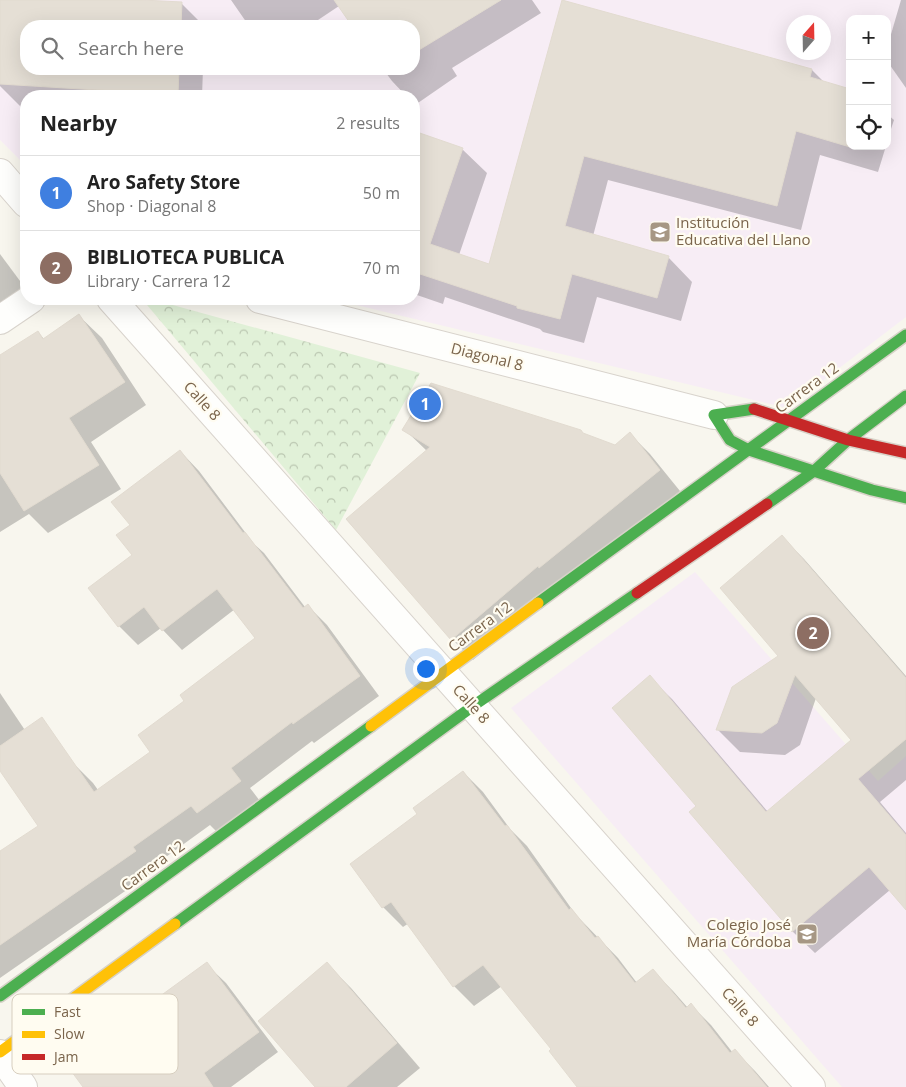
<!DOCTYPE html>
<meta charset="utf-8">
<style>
:root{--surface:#fff;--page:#f6f6f6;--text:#222;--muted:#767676;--line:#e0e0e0;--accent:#0b8043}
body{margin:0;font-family:"Open Sans",sans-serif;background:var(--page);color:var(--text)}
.controls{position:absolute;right:15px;top:15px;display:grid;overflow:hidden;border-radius:10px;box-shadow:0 5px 20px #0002}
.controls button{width:45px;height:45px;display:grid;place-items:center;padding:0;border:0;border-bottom:1px solid var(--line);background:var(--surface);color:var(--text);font:25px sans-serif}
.compass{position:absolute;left:786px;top:15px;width:45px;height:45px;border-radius:50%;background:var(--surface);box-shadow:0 5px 20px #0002;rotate:20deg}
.you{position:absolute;left:425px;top:668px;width:18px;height:18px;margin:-12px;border:4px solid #fff;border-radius:50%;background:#1a73e8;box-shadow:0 0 0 8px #1a73e833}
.badge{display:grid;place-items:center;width:32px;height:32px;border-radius:50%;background:var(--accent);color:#fff;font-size:16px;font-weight:700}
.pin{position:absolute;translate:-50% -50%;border:2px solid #fff;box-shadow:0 1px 5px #0006}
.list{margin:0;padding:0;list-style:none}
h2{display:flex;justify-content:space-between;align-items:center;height:65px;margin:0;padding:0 20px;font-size:21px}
h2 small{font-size:16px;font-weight:400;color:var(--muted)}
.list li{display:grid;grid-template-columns:32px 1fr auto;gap:15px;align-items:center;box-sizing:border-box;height:75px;padding:0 20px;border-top:1px solid var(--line)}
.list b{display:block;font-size:19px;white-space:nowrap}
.list p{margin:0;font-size:16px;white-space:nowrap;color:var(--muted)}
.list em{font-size:16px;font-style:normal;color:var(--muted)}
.icon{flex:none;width:28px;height:28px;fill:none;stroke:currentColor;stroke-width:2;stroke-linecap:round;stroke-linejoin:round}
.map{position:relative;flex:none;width:906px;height:1087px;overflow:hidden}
.search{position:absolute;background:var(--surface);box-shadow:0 5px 20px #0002;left:20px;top:20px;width:400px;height:55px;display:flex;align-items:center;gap:12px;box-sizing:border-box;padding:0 18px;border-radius:20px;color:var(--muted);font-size:19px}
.panel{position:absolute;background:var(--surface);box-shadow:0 5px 20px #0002;left:20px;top:90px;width:400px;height:215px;border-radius:20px}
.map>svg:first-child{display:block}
.education{fill:#f7edf5;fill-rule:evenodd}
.forest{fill:url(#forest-crowns)}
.shadow{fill:#0003}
.building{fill:#e5dfd5;stroke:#e2dbd0}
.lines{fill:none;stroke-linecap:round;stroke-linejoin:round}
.street-casing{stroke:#d8d3cc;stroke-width:30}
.fast-casing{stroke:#d7d2c8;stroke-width:14}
.slow-casing{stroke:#d7d2c8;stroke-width:14}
.jam-casing{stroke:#d7d2c8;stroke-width:14}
.street{stroke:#fefefc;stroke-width:28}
.fast{stroke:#4caf50;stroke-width:11}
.slow{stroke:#ffc107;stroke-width:11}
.jam{stroke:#c62828;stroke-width:11}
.labels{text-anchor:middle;stroke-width:4.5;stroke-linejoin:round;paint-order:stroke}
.poi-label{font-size:15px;fill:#7a644b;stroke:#fffcf1;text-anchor:start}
.street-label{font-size:15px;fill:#7a644b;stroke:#fffcf1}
.key{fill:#fffcf1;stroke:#d7cebf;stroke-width:1}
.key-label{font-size:14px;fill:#7a644b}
</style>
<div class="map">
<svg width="906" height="1087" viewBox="0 0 906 1087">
<defs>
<pattern id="forest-crowns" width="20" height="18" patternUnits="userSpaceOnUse" patternTransform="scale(1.25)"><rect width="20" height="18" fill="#e1f1d8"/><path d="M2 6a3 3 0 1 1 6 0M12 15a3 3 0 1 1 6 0" fill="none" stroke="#bbc7b1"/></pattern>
</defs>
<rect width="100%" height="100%" fill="#f8f6ee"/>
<!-- education -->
<g class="education">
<path d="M0,0H906V317L787,408L331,299H414V96H26V166L0,140ZM850,19H887V146H850ZM794,22H824V52H794ZM26,26H414V69H26Z"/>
<polygon points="695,572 878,781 906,756 906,1087 842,1087 511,708"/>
</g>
<!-- forest -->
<polygon class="forest" points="142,299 151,299 420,373 336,530"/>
<!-- shadow -->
<g class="shadow">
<polygon points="2,0 121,0 182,4 204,26 26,26 26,69 203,69 202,96 26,96 26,108 21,107 0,86 0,35"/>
<polygon points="231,0 378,0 365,26 360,26 339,6 309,26 249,26"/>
<polygon points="390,0 532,0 541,13 452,68 457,76 415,105 414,104 414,96 406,96 392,81 383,69 414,69 414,26 381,26"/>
<polygon points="901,0 906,0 906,88 887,61 887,48"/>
<polygon points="563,2 812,70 824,82 850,146 886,146 878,172 820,155 801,230 608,180 593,236 668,257 692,282 681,321 597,297 584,343 543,332 540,329 445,297 443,304 414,294 414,132 462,149 487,173 459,255 490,266"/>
<polygon points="887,114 894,120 887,141"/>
<polygon points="0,254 26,289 0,325"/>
<polygon points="79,316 102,338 146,405 91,442 121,489 48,533 29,514 0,532 0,357 38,332 44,339"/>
<polygon points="404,429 583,434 615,446 630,434 650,454 680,491 473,660 452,639 347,520 427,451"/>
<polygon points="180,451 199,471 254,544 264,553 305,607 308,606 327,625 379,696 314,743 312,741 250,788 260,801 217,832 210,825 152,867 154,871 0,978 0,853 40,826 74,764 93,783 98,790 152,752 186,701 257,638 235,609 182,650 161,628 138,645 119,626 133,555 131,525"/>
<polygon points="782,537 804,559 906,676 906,780 880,802 906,833 906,907 890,890 815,953 792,931 697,806 649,677 672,699 768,812 852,740 816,698 800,745 785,755 740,752 718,730 733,688 780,656"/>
<polygon points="0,693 41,754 0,764"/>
<polygon points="463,772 483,792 511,830 527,846 576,915 618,958 637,983 653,971 673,991 688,1008 691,1005 711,1025 733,1053 735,1051 755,1071 769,1087 579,1087 553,1049 502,986 474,1006 454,986 409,923 403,927 383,907 351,864 419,815"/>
<polygon points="206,964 226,983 278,1052 231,1087 84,1087 149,999 153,1003"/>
<polygon points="327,964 351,988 420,1068 397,1087 316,1087"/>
</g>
<!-- building -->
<g class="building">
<polygon points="0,0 142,0 182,2 181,26 26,26 26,69 179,69 178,95 0,84"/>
<polygon points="334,0 501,0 414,53 414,26 352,26"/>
<polygon points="562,0 812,69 810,77 850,89 850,147 796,131 777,206 584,156 565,226 669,256 657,298 572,274 560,319 517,308 517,306 420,274 419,277 414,276 414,131 463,148 430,244 489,264"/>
<polygon points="79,314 125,382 69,418 99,465 24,511 0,473 0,355 38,331 43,339"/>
<polygon points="431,383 581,430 583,433 615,445 630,432 660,470 539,568 538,566 451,640 346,519 430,447 402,430"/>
<polygon points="180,450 243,533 245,532 303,608 308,604 360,676 293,724 292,722 231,768 241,781 197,813 191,806 133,847 136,851 0,945 0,851 38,826 0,771 0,746 42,717 94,792 150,752 138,735 184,701 180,695 255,638 217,589 162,631 144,607 118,627 88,588 132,555 116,535 130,525 111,502"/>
<polygon points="782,535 906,678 906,739 858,779 906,835 906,910 869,867 792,932 689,812 696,806 612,708 650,675 766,812 851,740 795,675 777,723 762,733 716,730 732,687 778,656 720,588"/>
<polygon points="463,771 505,826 507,825 569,910 571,908 595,938 598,936 635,983 653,969 686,1008 691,1003 730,1053 735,1049 767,1087 577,1087 549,1051 551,1049 483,965 453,987 391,902 382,908 350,864 417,814 413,808"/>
<polygon points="207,962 259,1032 204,1073 213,1087 83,1087 63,1060 150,998 152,1002"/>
<polygon points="327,962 397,1043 346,1087 315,1087 258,1021"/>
</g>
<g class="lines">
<!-- street casing -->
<g class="street-casing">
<g id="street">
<polyline points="0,173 26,203"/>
<polyline points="111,299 811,1087"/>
<polyline points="260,299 714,415"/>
<polyline points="0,320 31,299"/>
<polyline points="0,1054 23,1087"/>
</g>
</g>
<!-- fast casing -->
<g class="fast-casing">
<g id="fast">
<polyline points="754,409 714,415 730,440 749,450 872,490 906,498"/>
<polyline points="767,504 814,471 848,440 906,396"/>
<polyline points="538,603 906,335"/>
<polyline points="175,924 473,706 637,593"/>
<polyline points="0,996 371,726"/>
</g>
</g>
<!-- slow casing -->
<g class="slow-casing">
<g id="slow">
<polyline points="371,726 538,603"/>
<polyline points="0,1052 175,924"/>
</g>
</g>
<!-- jam casing -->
<g class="jam-casing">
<g id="jam">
<polyline points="754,409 848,440 906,453"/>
<polyline points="637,593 767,504"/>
</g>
</g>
<!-- street -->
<use href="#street" class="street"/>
<!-- fast -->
<use href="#fast" class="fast"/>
<!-- slow -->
<use href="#slow" class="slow"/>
<!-- jam -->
<use href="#jam" class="jam"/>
</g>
<!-- icons -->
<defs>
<g id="school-square" transform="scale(1.125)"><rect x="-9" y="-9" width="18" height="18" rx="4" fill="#a69784" stroke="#fffcf1"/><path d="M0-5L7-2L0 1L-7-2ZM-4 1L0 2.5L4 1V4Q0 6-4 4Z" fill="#fff"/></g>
</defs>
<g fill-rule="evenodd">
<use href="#school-square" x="660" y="232"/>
<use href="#school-square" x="807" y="934"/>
</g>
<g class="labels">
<!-- poi labels -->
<g class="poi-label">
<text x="676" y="228">Institución<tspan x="676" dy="17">Educativa del Llano</tspan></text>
<text x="791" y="930" text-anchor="end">Colegio José<tspan x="791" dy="17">María Córdoba</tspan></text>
</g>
<!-- street labels -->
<g class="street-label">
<text transform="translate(487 357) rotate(14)" y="5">Diagonal 8</text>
<text transform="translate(807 388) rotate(-36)" y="5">Carrera 12</text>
<text transform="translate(202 401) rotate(48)" y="5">Calle 8</text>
<text transform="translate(480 627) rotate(-36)" y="5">Carrera 12</text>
<text transform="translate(471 704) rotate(48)" y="5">Calle 8</text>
<text transform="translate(153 866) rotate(-36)" y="5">Carrera 12</text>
<text transform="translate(740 1007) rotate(48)" y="5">Calle 8</text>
</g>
</g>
<!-- legend -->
<rect x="12" y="994" width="166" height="80" rx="8" class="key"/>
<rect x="22" y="1009" width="23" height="6" fill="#4caf50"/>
<rect x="22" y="1031" width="23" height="7" fill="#ffc107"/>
<rect x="22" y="1054" width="23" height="6" fill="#c62828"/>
<g class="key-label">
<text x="54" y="1017">Fast</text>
<text x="54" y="1039">Slow</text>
<text x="54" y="1062">Jam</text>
</g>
</svg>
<div class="controls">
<button>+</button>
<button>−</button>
<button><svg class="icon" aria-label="locate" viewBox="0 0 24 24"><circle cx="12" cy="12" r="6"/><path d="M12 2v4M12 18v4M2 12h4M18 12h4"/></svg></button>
</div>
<svg class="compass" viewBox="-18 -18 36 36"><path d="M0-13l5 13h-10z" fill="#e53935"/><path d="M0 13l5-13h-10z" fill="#767676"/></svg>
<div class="you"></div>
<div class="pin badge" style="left:425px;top:404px;background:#3f7fe0">1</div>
<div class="pin badge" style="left:813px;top:633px;background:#8d6e63">2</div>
<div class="search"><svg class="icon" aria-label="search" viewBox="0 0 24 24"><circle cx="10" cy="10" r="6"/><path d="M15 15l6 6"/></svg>Search here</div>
<section class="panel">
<h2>Nearby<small>2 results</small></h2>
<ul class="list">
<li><span class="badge" style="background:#3f7fe0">1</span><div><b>Aro Safety Store</b><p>Shop · Diagonal 8</p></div><em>50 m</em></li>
<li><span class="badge" style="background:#8d6e63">2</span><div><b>BIBLIOTECA PUBLICA</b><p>Library · Carrera 12</p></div><em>70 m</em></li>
</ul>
</section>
</div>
